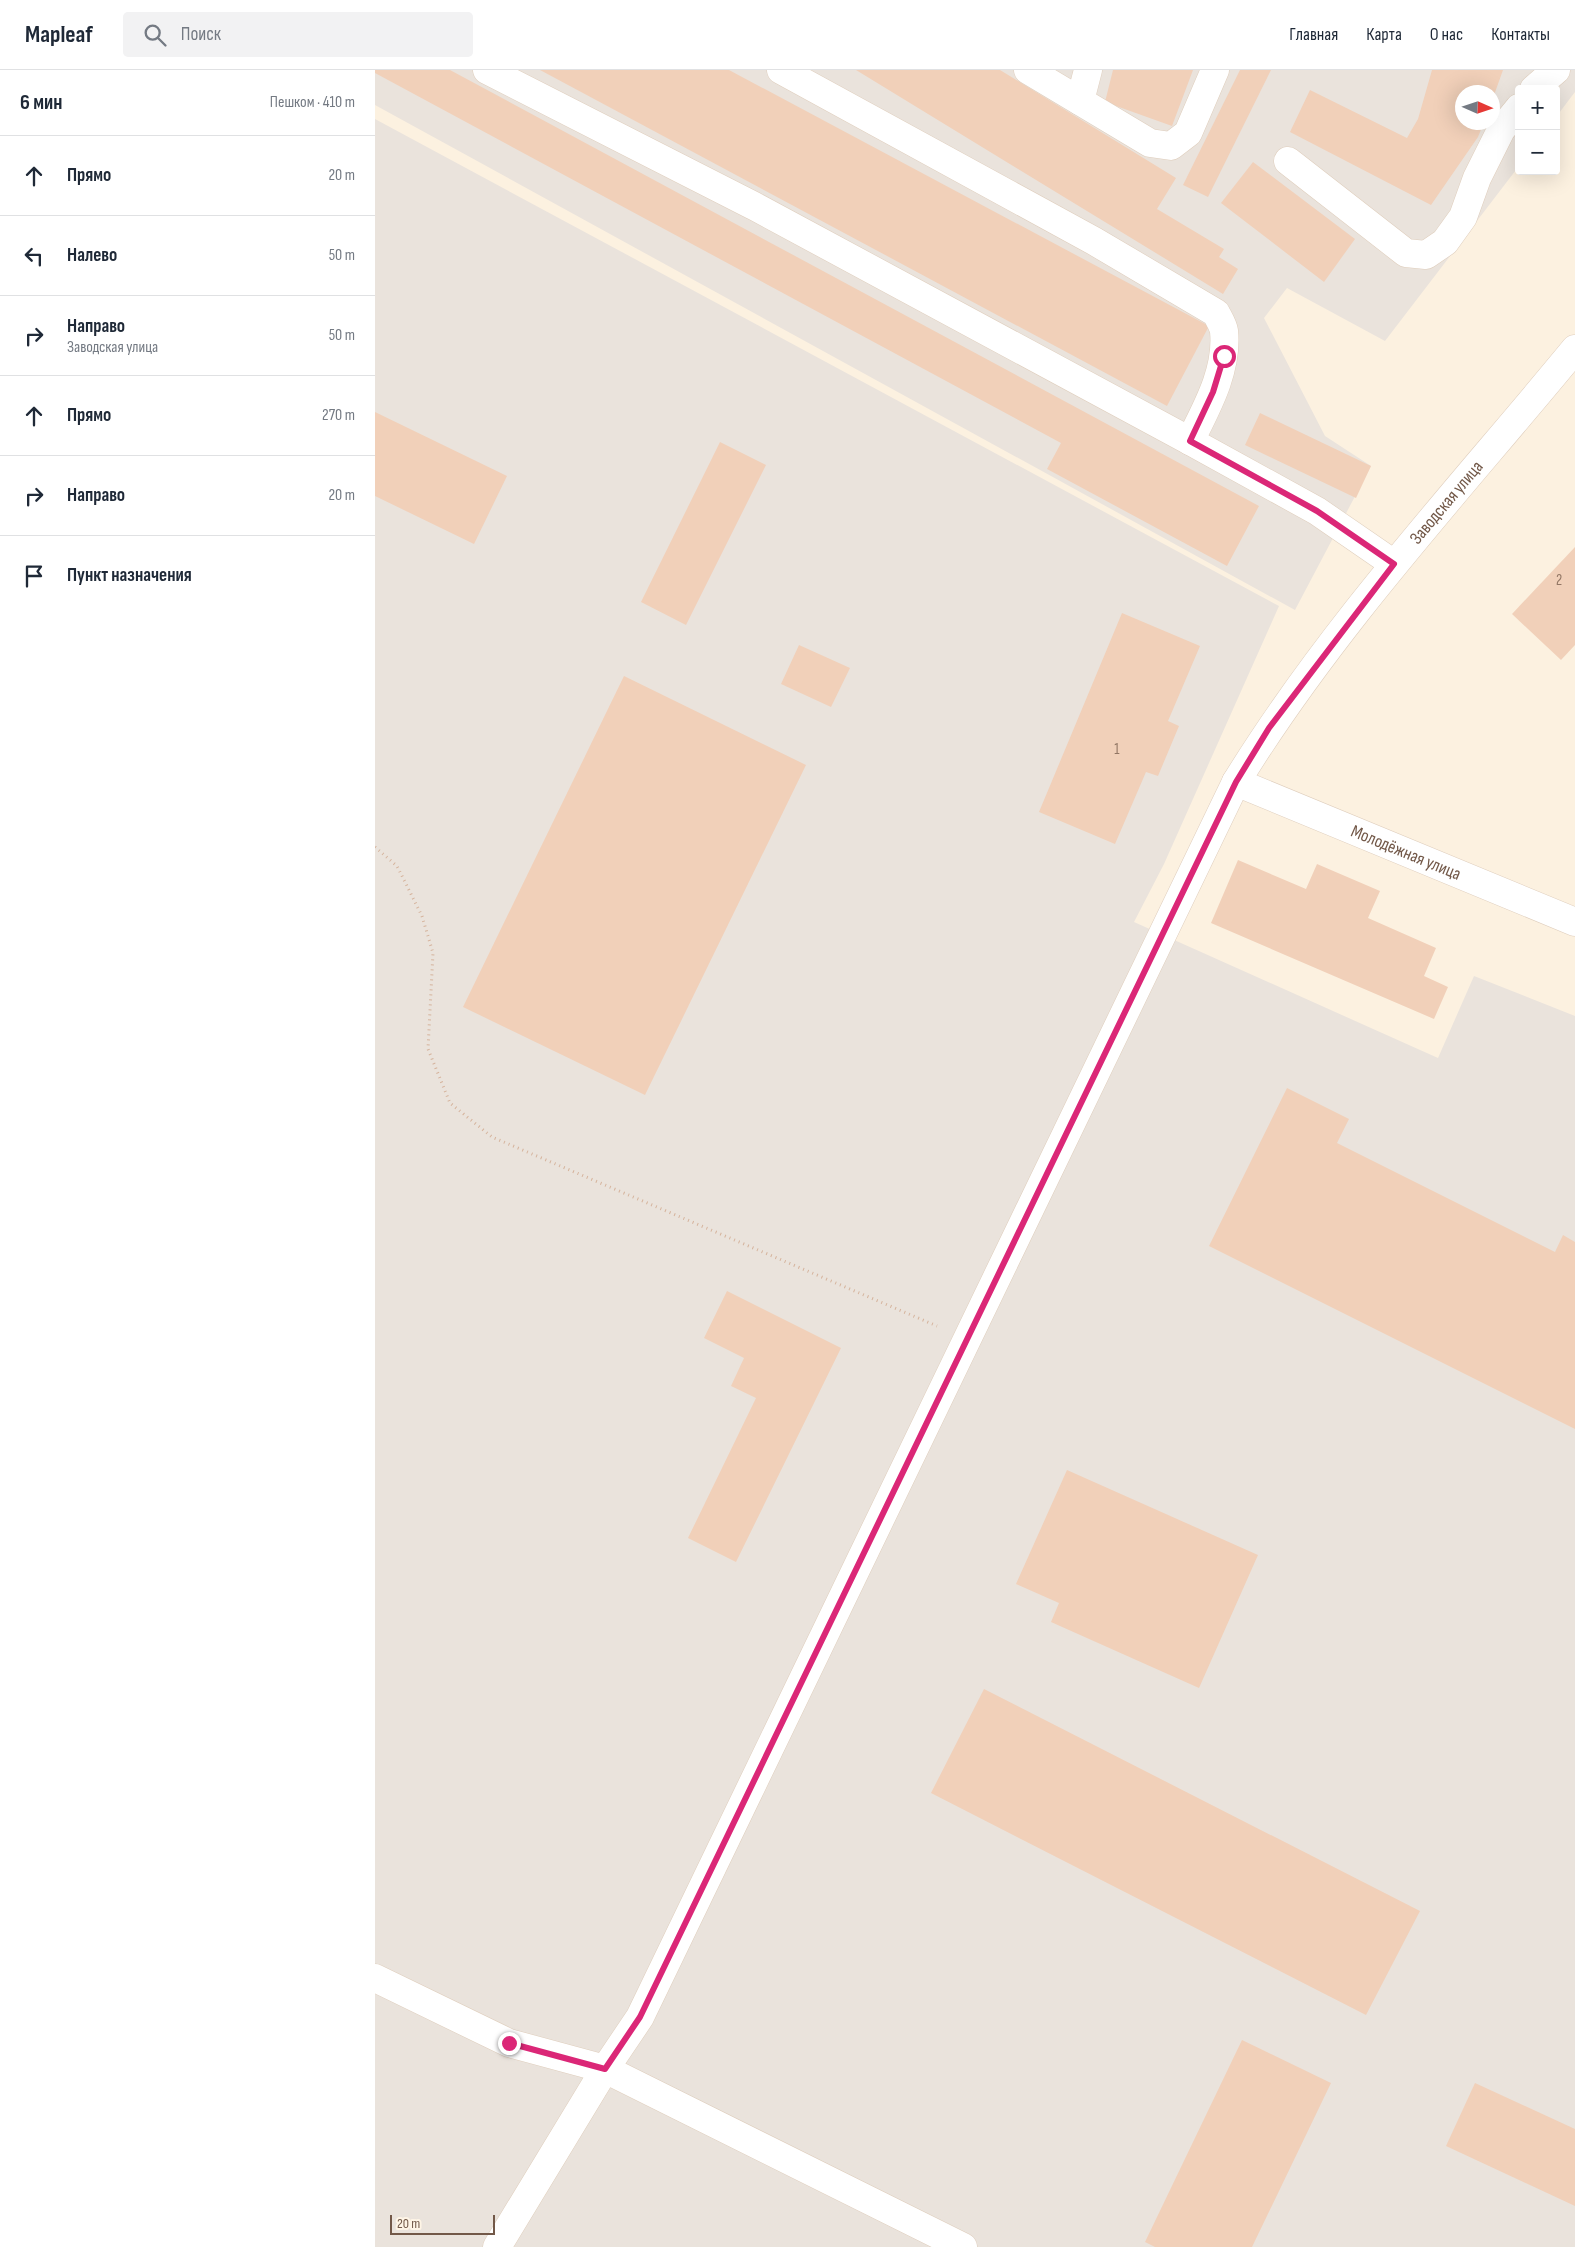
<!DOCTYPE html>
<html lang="ru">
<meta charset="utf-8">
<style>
:root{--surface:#fff;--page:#f2f2f3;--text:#1f2937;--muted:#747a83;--line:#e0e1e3}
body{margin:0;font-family:"Sofia Sans Condensed",sans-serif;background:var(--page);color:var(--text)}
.controls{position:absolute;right:15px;top:15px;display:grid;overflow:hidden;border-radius:5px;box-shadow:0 5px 20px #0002}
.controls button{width:45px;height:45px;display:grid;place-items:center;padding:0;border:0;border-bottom:1px solid var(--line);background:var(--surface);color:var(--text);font:25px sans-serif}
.compass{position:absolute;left:1080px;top:15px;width:45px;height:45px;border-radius:50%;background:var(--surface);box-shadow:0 5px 20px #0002;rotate:93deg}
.scale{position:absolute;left:15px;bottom:12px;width:105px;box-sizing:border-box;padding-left:5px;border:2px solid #725848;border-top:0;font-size:14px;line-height:18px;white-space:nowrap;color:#725848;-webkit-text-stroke:4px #fff5e6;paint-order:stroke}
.stop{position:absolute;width:15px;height:15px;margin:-11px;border:4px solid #db2777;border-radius:50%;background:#fff}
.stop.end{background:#db2777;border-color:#fff;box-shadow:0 1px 5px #0008}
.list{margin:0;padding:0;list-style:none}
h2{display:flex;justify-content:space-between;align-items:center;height:65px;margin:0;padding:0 20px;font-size:21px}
h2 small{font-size:16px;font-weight:400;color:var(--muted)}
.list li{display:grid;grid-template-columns:32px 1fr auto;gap:15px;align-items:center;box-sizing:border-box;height:80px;padding:0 20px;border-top:1px solid var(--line)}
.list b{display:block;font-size:19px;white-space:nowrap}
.list p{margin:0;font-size:16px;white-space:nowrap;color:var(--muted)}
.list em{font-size:16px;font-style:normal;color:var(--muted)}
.icon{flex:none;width:28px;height:28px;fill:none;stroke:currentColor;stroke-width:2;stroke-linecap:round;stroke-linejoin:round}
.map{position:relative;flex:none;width:1200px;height:2177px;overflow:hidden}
header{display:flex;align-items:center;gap:30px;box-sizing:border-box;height:70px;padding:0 25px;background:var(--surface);border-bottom:1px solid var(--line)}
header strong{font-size:24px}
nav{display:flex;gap:28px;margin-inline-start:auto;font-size:18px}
.search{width:350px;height:45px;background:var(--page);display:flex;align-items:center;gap:12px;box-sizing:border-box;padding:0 18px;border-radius:5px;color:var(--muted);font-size:19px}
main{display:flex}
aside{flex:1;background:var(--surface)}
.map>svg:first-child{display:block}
.industrial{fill:#eae3dc;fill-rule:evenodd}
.building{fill:#f1d0b9}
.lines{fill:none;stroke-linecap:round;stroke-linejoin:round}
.minor-casing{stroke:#dfcebd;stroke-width:29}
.path{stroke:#d5b39c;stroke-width:3;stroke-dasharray:1 4;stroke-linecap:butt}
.minor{stroke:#fff;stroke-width:28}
.route{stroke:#db2777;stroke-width:6}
.labels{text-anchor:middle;stroke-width:4;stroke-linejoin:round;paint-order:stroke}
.number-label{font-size:15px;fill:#927664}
.street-label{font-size:18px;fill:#725848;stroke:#fff5e6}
</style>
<header>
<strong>Mapleaf</strong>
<div class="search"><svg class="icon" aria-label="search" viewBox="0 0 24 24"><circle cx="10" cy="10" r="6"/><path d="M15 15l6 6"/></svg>Поиск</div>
<nav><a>Главная</a><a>Карта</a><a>О нас</a><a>Контакты</a></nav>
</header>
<main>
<aside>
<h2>6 мин<small>Пешком · 410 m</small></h2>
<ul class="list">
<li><svg class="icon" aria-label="ahead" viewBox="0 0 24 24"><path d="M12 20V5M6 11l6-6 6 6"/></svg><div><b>Прямо</b></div><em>20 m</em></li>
<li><svg class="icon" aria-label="left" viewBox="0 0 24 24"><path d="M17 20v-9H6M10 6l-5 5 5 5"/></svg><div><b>Налево</b></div><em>50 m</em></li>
<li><svg class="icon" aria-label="right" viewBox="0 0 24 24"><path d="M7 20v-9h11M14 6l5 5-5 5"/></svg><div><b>Направо</b><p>Заводская улица</p></div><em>50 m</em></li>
<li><svg class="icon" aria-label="ahead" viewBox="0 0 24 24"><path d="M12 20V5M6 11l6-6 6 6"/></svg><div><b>Прямо</b></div><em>270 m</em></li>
<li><svg class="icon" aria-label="right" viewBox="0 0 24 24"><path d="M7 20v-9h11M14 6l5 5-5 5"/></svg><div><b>Направо</b></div><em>20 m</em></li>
<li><svg class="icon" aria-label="arrive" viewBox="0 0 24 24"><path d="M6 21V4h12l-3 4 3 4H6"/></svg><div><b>Пункт назначения</b></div></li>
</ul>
</aside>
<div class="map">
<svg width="1200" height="2177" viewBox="0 0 1200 2177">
<rect width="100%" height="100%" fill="#fcf1e0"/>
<!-- industrial -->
<g class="industrial">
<path d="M0,0H1200V22L1181,47V19H1144V96L1010,271L912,218L889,248L950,366L996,396L920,540L0,35ZM1088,22H1118V52H1088Z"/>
<polygon points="0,49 904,536 789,794 759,852 1063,988 1099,906 1200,946 1200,2177 0,2177"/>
</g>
<!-- building -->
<g class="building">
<polygon points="0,0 75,0 884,436 852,496 672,399 686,373 0,3"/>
<polygon points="165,0 354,0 834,256 792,336"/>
<polygon points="481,0 625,0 801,108 782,139 849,179 844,187 863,199 848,224"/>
<polygon points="738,0 818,0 797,56 730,32"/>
<polygon points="865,0 896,0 833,127 808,115"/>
<polygon points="1057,0 1128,0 1118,28 1118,22 1088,22 1088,52 1109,52 1103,67 1056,135 915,62 935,20 1032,68 1043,49"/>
<polygon points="878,92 980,169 949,212 846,133"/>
<polygon points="0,342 132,406 99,474 0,426"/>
<polygon points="885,343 996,396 981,428 870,375"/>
<polygon points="345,372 391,395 311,555 266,532"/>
<polygon points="1200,477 1200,575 1186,590 1137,544"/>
<polygon points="747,543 825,576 793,651 804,656 783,706 771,702 740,774 664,742"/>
<polygon points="424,575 475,598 456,637 406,614"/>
<polygon points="249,606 431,695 270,1025 88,937"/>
<polygon points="863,790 931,819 942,794 1005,821 993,848 1061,878 1049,906 1073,917 1059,949 836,853"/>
<polygon points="912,1018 974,1049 962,1073 1180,1182 1188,1165 1200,1172 1200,1359 834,1176"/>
<polygon points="352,1221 466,1278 361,1492 313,1468 381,1328 356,1316 369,1288 329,1268"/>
<polygon points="692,1400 883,1485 824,1618 676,1552 684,1533 641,1514"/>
<polygon points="609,1619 1045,1841 991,1945 556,1723"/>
<polygon points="867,1970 956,2013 877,2177 780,2177 770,2172"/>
<polygon points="1100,2013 1200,2059 1200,2136 1071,2076"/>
</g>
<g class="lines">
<!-- minor casing -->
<g class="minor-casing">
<g id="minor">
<polyline points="112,0 379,136 815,371 942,441 1019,494"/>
<path d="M406,0L719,171L841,243C844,249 848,255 849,261C853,300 832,337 815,371"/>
<polyline points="653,0 775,73 796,76 813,63 840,0"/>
<polyline points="1159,19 1181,0"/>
<polyline points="705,31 713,0"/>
<polyline points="913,91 1031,183 1051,185 1070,172 1088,147 1102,108 1126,60 1144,38"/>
<path id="s1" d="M861,712L1200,852"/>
<polyline points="0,1908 134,1973 230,1999 122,2177"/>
<path id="s2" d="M588,2177L230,1999L265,1947L861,712C957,556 1084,420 1200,279"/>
</g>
</g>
<!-- path -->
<polyline class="path" points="0,777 22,796 47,846 58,883 53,979 75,1033 117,1067 562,1256"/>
<!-- minor -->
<use href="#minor" class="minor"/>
</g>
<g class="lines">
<!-- route -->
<polyline class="route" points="134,1973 230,1999 265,1947 861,712 894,658 1019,494 942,441 815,371 838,322 849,286"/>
</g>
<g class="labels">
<!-- number labels -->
<g class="number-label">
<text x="1184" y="515">2</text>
<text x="742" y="684">1</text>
</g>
<!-- street labels -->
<g class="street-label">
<text dy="6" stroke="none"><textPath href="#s2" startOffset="2184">Заводская улица</textPath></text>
<text dy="6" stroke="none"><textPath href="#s1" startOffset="184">Молодёжная улица</textPath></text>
</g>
</g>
</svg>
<div class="controls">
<button>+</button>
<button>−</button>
</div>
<svg class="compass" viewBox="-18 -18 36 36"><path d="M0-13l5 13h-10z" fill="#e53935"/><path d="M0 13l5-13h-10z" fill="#747a83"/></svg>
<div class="scale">20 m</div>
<div class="stop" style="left:849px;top:286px"></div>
<div class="stop end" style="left:134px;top:1973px"></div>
</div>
</main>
